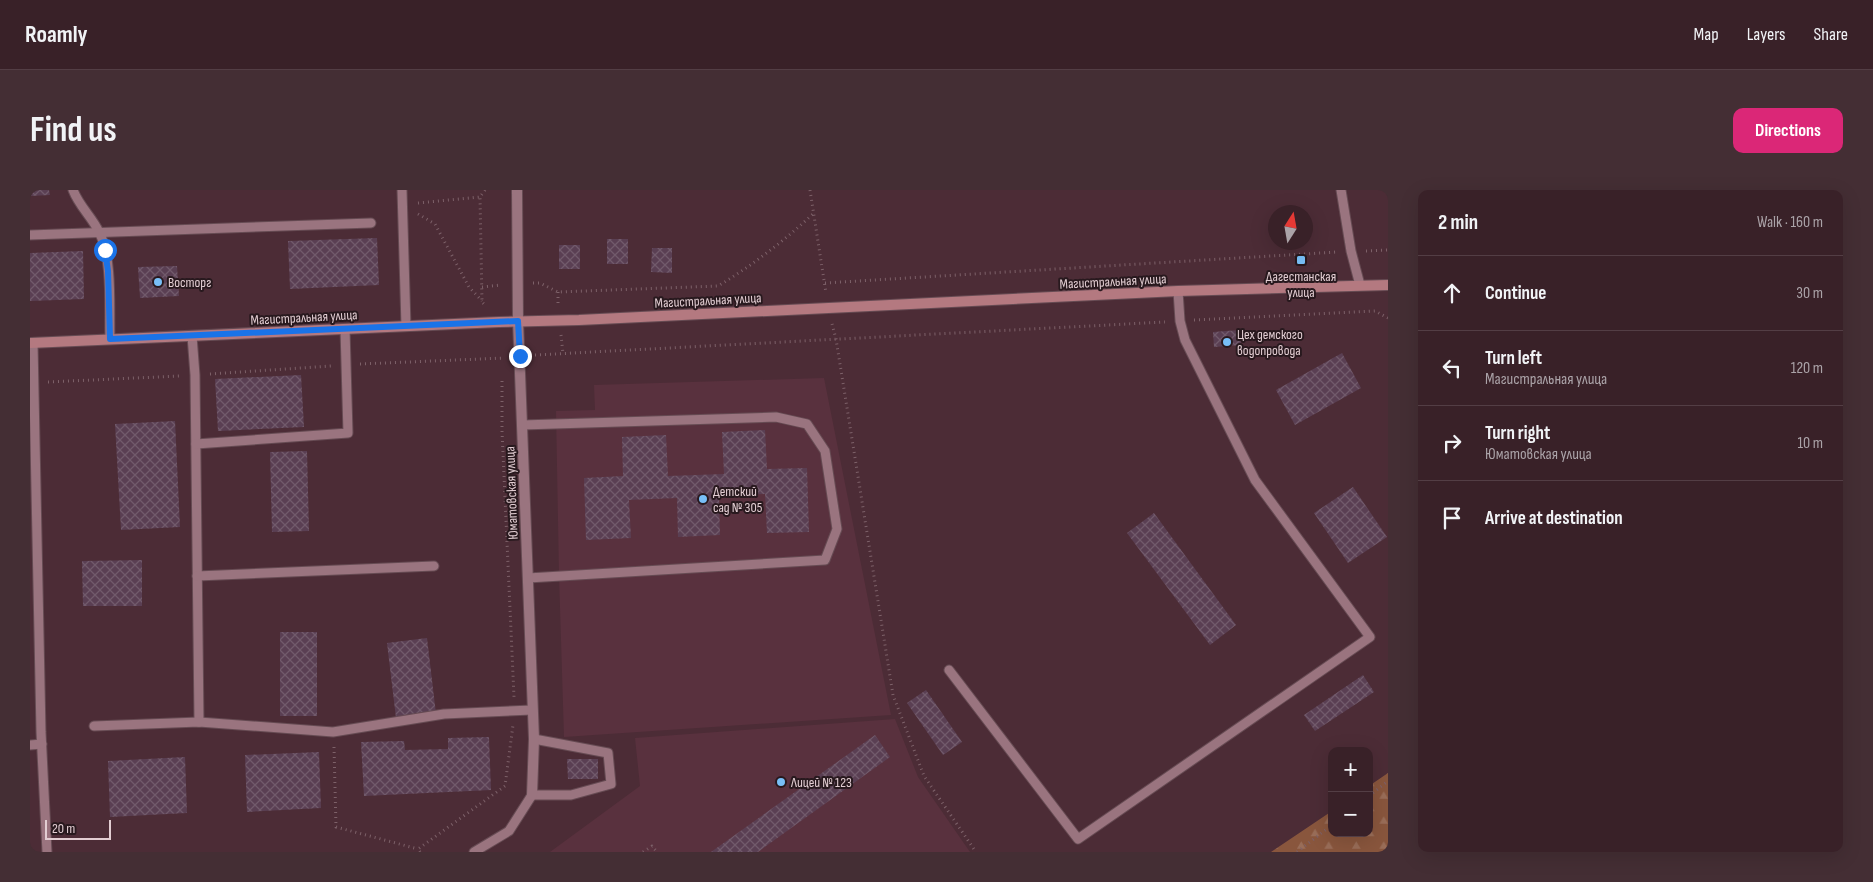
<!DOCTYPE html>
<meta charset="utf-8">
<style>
:root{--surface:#392128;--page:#442e34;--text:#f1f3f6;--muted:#aba3a8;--line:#533e45;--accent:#db2777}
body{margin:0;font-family:"Sofia Sans Condensed",sans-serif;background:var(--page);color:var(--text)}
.controls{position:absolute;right:15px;bottom:15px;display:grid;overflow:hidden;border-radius:10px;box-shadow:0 5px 20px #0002}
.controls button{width:45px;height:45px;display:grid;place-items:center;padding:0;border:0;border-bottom:1px solid var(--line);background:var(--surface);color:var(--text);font:25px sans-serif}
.compass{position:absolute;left:1238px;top:15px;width:45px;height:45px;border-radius:50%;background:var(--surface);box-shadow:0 5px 20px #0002;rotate:11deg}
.scale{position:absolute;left:15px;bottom:12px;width:66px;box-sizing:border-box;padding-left:5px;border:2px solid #e2cdd2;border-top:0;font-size:14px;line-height:18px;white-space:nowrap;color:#e2cdd2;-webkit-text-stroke:4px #28191e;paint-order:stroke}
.stop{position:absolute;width:15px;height:15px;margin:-11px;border:4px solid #1a73e8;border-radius:50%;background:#fff}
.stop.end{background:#1a73e8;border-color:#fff;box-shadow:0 1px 5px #0008}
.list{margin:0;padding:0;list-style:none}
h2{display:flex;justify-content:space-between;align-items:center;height:65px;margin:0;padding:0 20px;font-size:21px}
h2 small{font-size:16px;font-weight:400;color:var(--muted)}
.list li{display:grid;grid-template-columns:32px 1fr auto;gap:15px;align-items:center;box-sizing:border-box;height:75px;padding:0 20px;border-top:1px solid var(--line)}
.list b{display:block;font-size:19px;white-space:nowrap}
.list p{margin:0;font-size:16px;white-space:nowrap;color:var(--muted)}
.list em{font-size:16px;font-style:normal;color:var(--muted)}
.icon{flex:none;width:28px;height:28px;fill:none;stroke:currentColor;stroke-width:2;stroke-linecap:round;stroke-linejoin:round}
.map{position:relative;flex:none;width:1358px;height:662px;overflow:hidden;border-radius:10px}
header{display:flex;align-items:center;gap:30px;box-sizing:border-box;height:70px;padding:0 25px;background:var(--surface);border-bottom:1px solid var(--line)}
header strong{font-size:24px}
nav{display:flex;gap:28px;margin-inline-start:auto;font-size:18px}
.intro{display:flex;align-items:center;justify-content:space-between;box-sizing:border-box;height:120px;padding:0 30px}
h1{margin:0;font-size:35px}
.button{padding:12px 22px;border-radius:10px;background:var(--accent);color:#fff;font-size:18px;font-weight:700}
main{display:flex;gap:30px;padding:0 30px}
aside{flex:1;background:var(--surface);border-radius:10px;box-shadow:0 5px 20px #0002}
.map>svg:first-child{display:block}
.built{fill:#59313e}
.forest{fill:url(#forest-firs)}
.building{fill:url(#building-cross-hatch)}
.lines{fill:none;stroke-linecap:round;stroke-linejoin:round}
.lane-casing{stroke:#664b53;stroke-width:11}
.street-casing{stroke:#664b53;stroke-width:12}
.secondary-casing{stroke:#664b53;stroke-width:12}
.path{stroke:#7d6169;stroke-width:3;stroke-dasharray:1 4;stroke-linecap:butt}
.lane{stroke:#9a747f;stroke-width:9}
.street{stroke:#9a747f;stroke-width:10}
.secondary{stroke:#b47980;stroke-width:10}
.route{stroke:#1a73e8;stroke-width:6}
.poi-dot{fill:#78bff7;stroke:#28191e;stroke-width:2}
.labels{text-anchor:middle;stroke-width:4;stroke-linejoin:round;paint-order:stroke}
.poi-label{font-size:14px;fill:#e2cdd2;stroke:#28191e;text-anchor:start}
.street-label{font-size:14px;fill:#e2cdd2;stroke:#28191e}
</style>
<header>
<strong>Roamly</strong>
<nav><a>Map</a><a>Layers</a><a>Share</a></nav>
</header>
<div class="intro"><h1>Find us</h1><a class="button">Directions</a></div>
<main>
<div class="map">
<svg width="1358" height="662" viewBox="0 0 1358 662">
<defs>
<pattern id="forest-firs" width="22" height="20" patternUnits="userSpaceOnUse" patternTransform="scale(1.25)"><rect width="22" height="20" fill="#89563d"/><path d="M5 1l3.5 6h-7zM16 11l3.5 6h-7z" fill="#996d58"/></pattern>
<pattern id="building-cross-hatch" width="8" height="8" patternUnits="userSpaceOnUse" patternTransform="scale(1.25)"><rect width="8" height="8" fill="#5a3f53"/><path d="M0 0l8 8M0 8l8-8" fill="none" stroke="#715a6b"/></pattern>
</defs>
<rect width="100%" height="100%" fill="#4c2c36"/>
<!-- built -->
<g class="built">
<polygon points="794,188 861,525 534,547 529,385 526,221 565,220 564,195"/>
<polygon points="865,529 888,587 940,662 520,662 610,596 605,548"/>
</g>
<!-- forest -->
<polygon class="forest" points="1358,583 1358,662 1241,662 1302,621 1302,643 1339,643 1339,596"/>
<!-- building -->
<g class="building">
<polygon points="0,0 19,0 20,5 0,6"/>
<polygon points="347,48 349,95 260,99 258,51"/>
<rect x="577" y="49" width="21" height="25"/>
<rect x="529" y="55" width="21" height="24"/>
<polygon points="622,58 642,58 642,83 621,82"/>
<polygon points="53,61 54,109 0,111 0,63"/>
<polygon points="147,76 149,106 110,108 108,77"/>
<polygon points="1209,140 1211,155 1184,157 1183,142"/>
<polygon points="1312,163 1331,198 1265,235 1246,200"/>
<polygon points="271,185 274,237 188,241 185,189"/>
<polygon points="145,231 150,337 91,340 85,234"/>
<polygon points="735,240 737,279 777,278 779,342 737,343 735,304 689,306 690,345 648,347 647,308 599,310 601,348 556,350 554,288 593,286 592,247 636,245 638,286 694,284 692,242"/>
<polygon points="277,261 279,341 242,342 240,262"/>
<polygon points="1323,297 1357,347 1318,373 1284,323"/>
<polygon points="1124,323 1206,435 1180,455 1097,343"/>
<polygon points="112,370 112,416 53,416 52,371"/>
<rect x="250" y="442" width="37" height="84"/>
<polygon points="397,448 406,524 366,528 357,453"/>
<polygon points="1333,485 1344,502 1285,541 1274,525"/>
<polygon points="896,500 932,552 913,565 877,513"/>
<polygon points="845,545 860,567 728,662 681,662"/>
<polygon points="459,547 461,600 334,606 331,552 374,551 375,560 418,559 418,548"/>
<polygon points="289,562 291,618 217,622 215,565"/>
<polygon points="155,567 157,623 80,627 78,571"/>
<polygon points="537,569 568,569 568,589 538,589"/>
</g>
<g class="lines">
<!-- lane casing -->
<g class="lane-casing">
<g id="lane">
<path d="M43,0C49,16 62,27 69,42C83,68 79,120 80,149"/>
<polyline points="372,0 376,136"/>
<polyline points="1311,0 1321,61 1330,95"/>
<polyline points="0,45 341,33"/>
<polyline points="162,146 165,185 169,532"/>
<polyline points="3,153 11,542 17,662"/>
<polyline points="492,235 746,227 777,234 795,261 807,339 795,370 498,388"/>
<polyline points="166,254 318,243 315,139"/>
<polyline points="167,386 404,376"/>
<polyline points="919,480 1048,649 1340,447 1225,290 1155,150 1150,131 1148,101"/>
<polyline points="64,536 169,532 303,542 414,524 502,520"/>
<polyline points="0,555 12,554"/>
<polyline points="444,662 479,641 502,605 541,605 581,594 578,563 504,549"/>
</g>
</g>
<!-- street casing -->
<g class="street-casing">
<polyline id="street" points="487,0 488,131 504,549 502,605"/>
</g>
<!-- secondary casing -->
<g class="secondary-casing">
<polyline id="secondary" points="0,153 469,132 549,130 1148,101 1358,95"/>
</g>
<!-- path -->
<g class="path">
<polyline points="455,0 450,7 452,112 456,116"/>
<polyline points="780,0 796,103"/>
<polyline points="388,13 450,7"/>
<polyline points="388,24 405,34 439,97 452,111"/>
<polyline points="1336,61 1358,60"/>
<path d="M503,93H510L528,102L688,96C723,75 754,51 784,23"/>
<polyline points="795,93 1307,62"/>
<polyline points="452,97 471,95"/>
<polyline points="528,102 528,114"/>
<polyline points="1164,130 1345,121 1358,128"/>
<polyline points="802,134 806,149 863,505 894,586 946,662"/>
<polyline points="531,145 533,164"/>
<polyline points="505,165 1135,132"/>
<polyline points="330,174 474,168"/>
<polyline points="180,184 301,176"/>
<polyline points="472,191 472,241 484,507"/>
<polyline points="18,192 149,186"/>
<polyline points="304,557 306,637 388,659"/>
<polyline points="1339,606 1358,591"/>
<polyline points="390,662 388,659 475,596 483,535"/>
<polyline points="613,662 622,656 627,662"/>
<polyline points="1267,662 1302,635"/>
</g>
<!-- lane -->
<use href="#lane" class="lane"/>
<!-- street -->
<use href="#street" class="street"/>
<!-- secondary -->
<use href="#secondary" class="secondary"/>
</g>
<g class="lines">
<!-- route -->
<polyline class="route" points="75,60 78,81 80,149 488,131 490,166"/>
</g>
<!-- markers -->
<g class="poi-dot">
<rect x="1266" y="65" width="10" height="10" rx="2.5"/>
<circle cx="128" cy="92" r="5"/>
<circle cx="1197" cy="152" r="5"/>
<circle cx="673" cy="309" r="5"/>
<circle cx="751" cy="592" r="5"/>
</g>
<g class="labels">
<!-- poi labels -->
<g class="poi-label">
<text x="1271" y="91" text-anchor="middle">Дагестанская<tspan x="1271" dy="16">улица</tspan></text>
<text x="138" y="97">Восторг</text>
<text x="1207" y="149">Цех демского<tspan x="1207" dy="16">водопровода</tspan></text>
<text x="683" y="306">Детский<tspan x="683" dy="16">сад № 305</tspan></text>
<text x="761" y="597">Лицей № 123</text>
</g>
<!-- street labels -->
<g class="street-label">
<text transform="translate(1083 91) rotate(-3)" y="5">Магистральная улица</text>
<text transform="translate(678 110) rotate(-3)" y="5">Магистральная улица</text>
<text transform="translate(274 127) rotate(-3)" y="5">Магистральная улица</text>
<text transform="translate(481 303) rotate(-92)" y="5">Юматовская улица</text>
</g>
</g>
</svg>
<div class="controls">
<button>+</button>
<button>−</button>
</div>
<svg class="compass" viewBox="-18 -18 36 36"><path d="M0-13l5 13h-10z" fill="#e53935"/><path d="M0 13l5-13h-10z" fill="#aba3a8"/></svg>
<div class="scale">20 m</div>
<div class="stop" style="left:75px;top:60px"></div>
<div class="stop end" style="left:490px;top:166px"></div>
</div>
<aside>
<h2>2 min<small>Walk · 160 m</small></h2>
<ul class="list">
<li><svg class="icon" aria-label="ahead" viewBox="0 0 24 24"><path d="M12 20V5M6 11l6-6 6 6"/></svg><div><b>Continue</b></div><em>30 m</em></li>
<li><svg class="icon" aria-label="left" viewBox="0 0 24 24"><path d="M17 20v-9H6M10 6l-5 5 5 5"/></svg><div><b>Turn left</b><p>Магистральная улица</p></div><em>120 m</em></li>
<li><svg class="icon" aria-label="right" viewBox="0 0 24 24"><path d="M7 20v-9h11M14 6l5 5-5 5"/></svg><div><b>Turn right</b><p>Юматовская улица</p></div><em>10 m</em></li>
<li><svg class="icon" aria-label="arrive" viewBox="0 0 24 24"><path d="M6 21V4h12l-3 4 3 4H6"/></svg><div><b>Arrive at destination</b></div></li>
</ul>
</aside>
</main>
